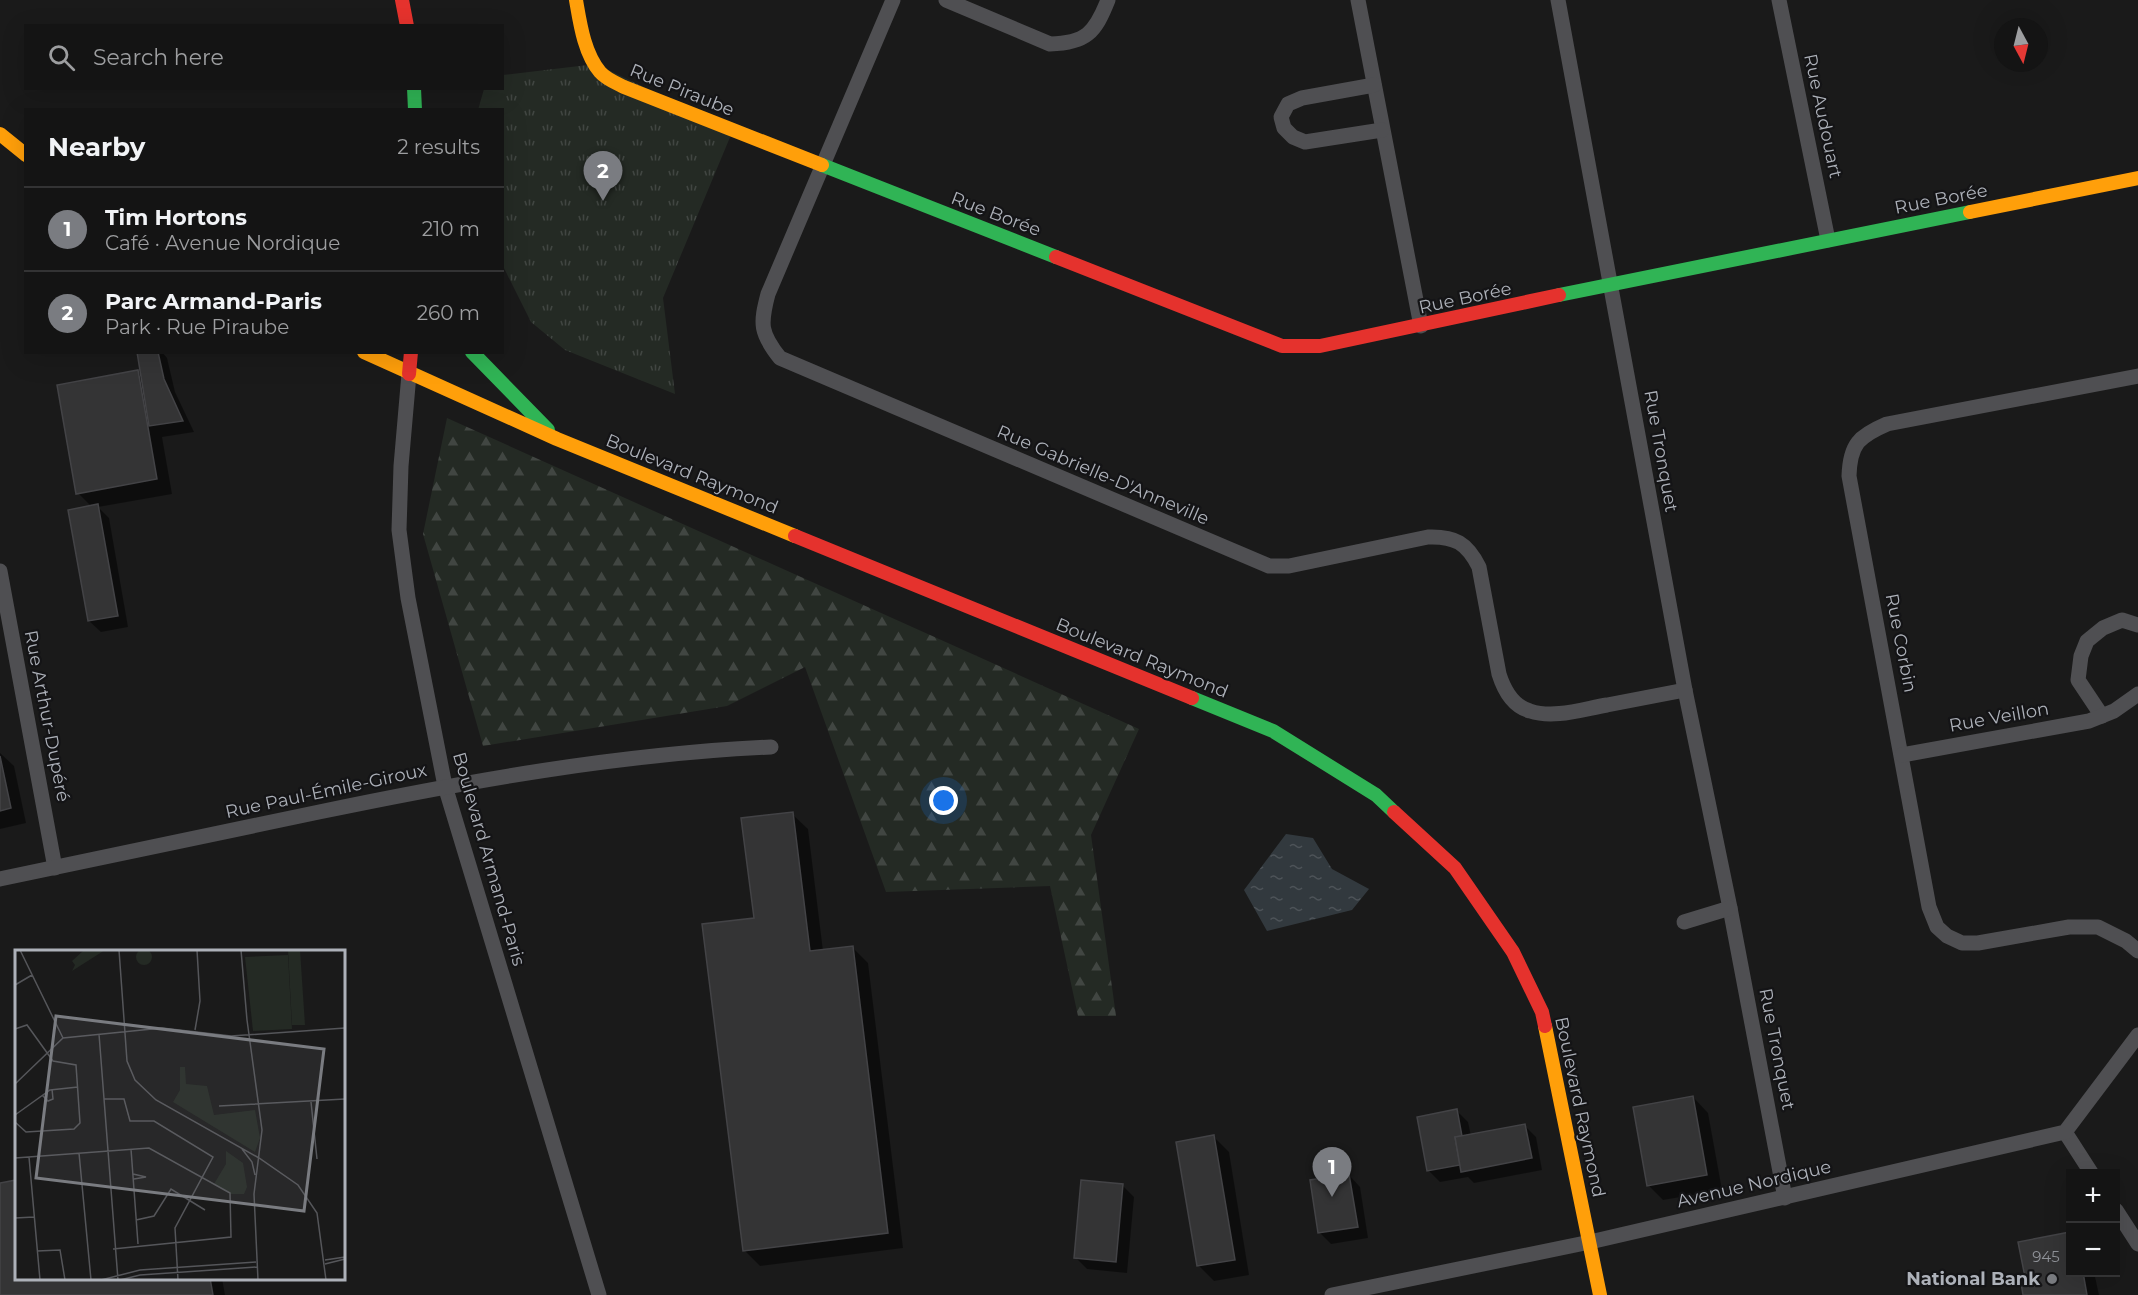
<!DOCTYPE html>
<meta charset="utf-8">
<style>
:root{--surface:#141414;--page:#1d1d1d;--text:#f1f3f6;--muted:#9d9ea0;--line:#333334;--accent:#7a7c81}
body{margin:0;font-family:Montserrat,sans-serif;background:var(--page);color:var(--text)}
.controls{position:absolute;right:18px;bottom:18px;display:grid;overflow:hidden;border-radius:0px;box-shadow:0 6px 24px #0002}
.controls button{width:54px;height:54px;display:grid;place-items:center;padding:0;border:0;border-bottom:2px solid var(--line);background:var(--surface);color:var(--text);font:30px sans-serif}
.compass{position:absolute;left:1994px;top:18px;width:54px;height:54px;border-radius:50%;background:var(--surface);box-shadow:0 6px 24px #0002;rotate:173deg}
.you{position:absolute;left:944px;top:801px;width:21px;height:21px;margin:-15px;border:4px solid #fff;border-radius:50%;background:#1a73e8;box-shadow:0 0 0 9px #1a73e833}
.badge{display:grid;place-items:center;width:39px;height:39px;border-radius:50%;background:var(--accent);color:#fff;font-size:20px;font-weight:700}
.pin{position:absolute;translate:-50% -50px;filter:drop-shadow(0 2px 3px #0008)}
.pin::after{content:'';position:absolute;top:32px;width:21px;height:18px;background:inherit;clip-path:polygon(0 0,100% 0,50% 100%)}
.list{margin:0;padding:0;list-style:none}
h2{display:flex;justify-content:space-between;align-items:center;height:78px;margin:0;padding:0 24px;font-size:26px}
h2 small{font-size:20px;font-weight:400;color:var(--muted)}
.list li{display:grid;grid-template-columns:39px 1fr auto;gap:18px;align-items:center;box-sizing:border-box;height:84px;padding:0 24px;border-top:2px solid var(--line)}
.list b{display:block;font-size:22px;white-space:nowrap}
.list p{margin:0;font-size:20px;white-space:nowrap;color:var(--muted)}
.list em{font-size:20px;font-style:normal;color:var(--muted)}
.icon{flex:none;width:33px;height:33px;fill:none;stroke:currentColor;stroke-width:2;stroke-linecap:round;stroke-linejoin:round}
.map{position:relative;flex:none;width:2138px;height:1295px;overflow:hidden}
.search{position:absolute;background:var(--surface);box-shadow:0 6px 24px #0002;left:24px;top:24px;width:480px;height:66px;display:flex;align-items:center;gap:15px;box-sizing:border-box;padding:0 21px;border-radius:0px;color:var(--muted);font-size:22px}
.panel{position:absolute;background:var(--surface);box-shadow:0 6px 24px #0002;left:24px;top:108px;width:480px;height:246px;border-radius:0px}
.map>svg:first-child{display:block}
.forest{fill:url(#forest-firs)}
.park{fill:url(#park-tufts)}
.water{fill:url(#water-ripples)}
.shadow{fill:#0007}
.building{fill:#343435;stroke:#434346;stroke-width:1.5}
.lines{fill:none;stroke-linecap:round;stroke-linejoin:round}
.street{stroke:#4f4f52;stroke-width:15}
.fast{stroke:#30b455;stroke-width:14}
.slow{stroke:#ff9f0a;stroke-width:14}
.jam{stroke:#e5322d;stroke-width:14}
.poi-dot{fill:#7a7c81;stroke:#141416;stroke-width:2}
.labels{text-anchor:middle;stroke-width:4.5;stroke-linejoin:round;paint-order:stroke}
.number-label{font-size:15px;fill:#8f9298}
.street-label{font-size:18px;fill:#adb1b9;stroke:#141416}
.poi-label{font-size:18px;font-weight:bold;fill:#adb1b9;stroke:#141416;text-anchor:end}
.inset-road{fill:none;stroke:#55565a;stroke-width:1.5}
.view{fill:#7a7c81;fill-opacity:0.15;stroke:#7a7c81;stroke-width:3}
.inset-edge{fill:none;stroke:#adb1b9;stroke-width:3}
</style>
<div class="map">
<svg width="2138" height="1295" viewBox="0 0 2138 1295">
<defs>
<pattern id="forest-firs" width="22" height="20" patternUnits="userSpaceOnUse" patternTransform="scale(1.5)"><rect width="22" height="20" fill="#242a24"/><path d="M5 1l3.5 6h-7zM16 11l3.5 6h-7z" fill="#414642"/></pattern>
<pattern id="park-tufts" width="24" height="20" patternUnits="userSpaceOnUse" patternTransform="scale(1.5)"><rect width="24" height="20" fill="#242a24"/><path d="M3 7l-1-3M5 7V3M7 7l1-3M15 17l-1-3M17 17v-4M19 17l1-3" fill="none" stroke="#414642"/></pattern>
<pattern id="water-ripples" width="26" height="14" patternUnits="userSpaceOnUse" patternTransform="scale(1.5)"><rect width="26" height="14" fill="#32393e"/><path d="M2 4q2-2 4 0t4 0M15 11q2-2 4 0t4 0" fill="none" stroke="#4d5358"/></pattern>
</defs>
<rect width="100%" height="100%" fill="#1a1a1a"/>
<!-- forest -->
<polygon class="forest" points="447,418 1139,729 1091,835 1116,1016 1078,1016 1050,886 886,892 805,667 727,706 483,746 423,534"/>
<!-- park -->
<polygon class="park" points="596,64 733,130 663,298 675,394 565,350 531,322 503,266 502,110 478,110 484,89 502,88 503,75"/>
<!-- water -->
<polygon class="water" points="1286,834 1313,838 1332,869 1369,889 1352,910 1267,931 1244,890"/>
<!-- shadow -->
<g class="shadow">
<polygon points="138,352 162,352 167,358 175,392 194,432 162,437 172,494 98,507 109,518 128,627 101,632 89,621 92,507 78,493 137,372 142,377"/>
<polygon points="0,753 14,766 26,823 0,829"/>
<polygon points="792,814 808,829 823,951 852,947 868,963 903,1248 760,1266 744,1250 755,919"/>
<polygon points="1693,1097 1708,1113 1722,1190 1663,1200 1648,1185"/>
<polygon points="1457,1111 1468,1122 1471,1136 1525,1126 1536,1137 1542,1170 1474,1183 1468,1177 1440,1182 1428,1170"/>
<polygon points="1214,1137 1229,1152 1249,1275 1214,1281 1198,1265"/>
<polygon points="1349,1175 1360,1187 1368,1238 1331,1244 1320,1233"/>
<polygon points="16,1182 16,1278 222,1278 225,1295 0,1295 0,1185"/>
<polygon points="1123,1186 1134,1197 1127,1273 1087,1269 1075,1257"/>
<polygon points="2070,1234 2070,1272 2094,1272 2099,1295 2024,1295 2028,1283 2020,1243"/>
</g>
<!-- building -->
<g class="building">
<polygon points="137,352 158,352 164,379 183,421 149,426"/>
<polygon points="138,370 157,479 76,494 57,385"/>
<polygon points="98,504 118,616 88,621 68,510"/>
<polygon points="0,756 11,808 0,811"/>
<polygon points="793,812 810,951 853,946 888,1233 743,1251 702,924 754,918 741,818"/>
<polygon points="1693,1096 1707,1175 1647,1186 1633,1107"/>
<polygon points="1457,1109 1462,1136 1455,1137 1460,1165 1427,1171 1417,1117"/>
<polygon points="1525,1124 1532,1158 1461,1172 1455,1137"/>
<polygon points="1214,1135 1235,1260 1197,1266 1176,1142"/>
<polygon points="1349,1174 1358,1227 1318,1233 1310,1180"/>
<polygon points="16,1180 16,1278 210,1278 213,1295 0,1295 0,1183"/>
<polygon points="1081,1180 1123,1184 1116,1262 1074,1258"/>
<polygon points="2070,1232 2070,1272 2083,1272 2087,1295 2023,1295 2021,1283 2026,1282 2018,1242"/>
</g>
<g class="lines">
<!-- street -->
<g class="street">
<path d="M893,0L768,294C760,324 760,333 780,358L1269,566H1289L1428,537C1455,536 1467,543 1479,567L1499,674C1504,690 1512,706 1530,711C1554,719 1583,709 1607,705C1633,700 1659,695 1685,690"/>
<path d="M946,0L1050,44C1086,43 1095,33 1108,0"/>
<polyline points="1358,0 1421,326"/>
<polyline points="1558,0 1685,690 1730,908 1785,1198"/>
<polyline points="1779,0 1828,240"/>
<polyline points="1374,85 1302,98 1288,104 1281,117 1284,128 1293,137 1305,142 1382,130"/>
<polyline points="409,374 401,466 399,530 408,598 445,786 599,1295"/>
<path d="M2138,376L1887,424C1859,436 1850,444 1849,476L1929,907L1937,927L1947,936L1962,943H1978L2069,927H2098L2126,941L2138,951"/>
<polyline points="0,571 55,868"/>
<polyline points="2102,716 2078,680 2081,656 2087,641 2103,628 2122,620 2138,625"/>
<polyline points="1902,755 2089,721 2114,711 2138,694"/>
<path d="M0,879C106,857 212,834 319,812C468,781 618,754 771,747"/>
<polyline points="1684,922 1730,908"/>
<polyline points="2065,1132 2092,1174"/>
<polyline points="2116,1210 2138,1244"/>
<polyline points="1332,1295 1590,1242 2065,1132 2138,1035"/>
</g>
<!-- fast -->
<g class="fast">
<polyline points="414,88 415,110"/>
<polyline points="822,165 1056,257"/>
<polyline points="1559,295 1970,212"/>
<polyline points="472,352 548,430"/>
<polyline points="1192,698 1273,731 1376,795 1394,812"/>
</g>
<!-- slow -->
<g class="slow">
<path d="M576,0C580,23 584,53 600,72C606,79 616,83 624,87L822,165"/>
<polyline points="0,134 26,155"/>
<polyline points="1970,212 2138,178"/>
<polyline points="364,352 557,439 795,536"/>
<polyline points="1545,1026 1600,1295"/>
</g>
<!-- jam -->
<g class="jam">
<polyline points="402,0 407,26"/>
<polyline points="1056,257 1282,346 1320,346 1559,295"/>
<polyline points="409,374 411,352"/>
<polyline points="795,536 1192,698"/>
<polyline points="1394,812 1455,868 1513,952 1542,1012 1545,1026"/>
</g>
</g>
<!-- markers -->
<circle class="poi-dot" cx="2052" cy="1279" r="6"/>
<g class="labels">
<!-- number labels -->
<g class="number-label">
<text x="2046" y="1262">945</text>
</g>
<!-- street labels -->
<g class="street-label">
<text transform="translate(682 90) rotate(22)" y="6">Rue Piraube</text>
<text transform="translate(1823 116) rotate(78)" y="6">Rue Audouart</text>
<text transform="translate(1941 199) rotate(-11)" y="6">Rue Borée</text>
<text transform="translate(996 214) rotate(21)" y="6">Rue Borée</text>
<text transform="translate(1465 298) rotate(-12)" y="6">Rue Borée</text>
<text transform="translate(1661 451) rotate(80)" y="6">Rue Tronquet</text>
<text transform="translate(692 474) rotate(22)" y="6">Boulevard Raymond</text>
<text transform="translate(1103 475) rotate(23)" y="6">Rue Gabrielle-D'Anneville</text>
<text transform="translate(1901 643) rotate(79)" y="6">Rue Corbin</text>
<text transform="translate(1142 658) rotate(22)" y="6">Boulevard Raymond</text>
<text transform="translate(47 716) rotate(79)" y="6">Rue Arthur-Dupéré</text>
<text transform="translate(1999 717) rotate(-10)" y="6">Rue Veillon</text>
<text transform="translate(326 791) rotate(-12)" y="6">Rue Paul-Émile-Giroux</text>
<text transform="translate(489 859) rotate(74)" y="6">Boulevard Armand-Paris</text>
<text transform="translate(1777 1049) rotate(79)" y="6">Rue Tronquet</text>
<text transform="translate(1580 1107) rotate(78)" y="6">Boulevard Raymond</text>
<text transform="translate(1754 1184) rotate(-13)" y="6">Avenue Nordique</text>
</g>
<!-- poi labels -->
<g class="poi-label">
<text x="2040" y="1285">National Bank</text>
</g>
</g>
<!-- overview -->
<g transform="translate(15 950)">
<rect width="330" height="330" fill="#1a1a1a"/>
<path d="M121 7a8 8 0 1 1 16 0a8 8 0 1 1-16 0ZM69,0H90L57,21L60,15L57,11ZM273,0H285L290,75H277ZM165,117H170L171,134L192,136L199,165L240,160L245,188L240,202L158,152L165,140Z" fill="#242a24"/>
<path d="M273,5L277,79L238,81L230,7Z" fill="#242a24"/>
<path d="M211,201L228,213L232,237L229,244H216L199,234L211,214Z" fill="#242a24"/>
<path class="inset-road" d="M5,0L48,88M104,0L112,111L120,130L141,150L244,208L283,235L302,263L311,330M226,0L232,70L247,180L239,244L243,330M0,35L17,25M0,79L12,75L38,111L61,115L65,173L59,179L11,182L0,172M180,80L185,51L182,0M84,84L103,330M0,134L48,88L147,78L216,86L330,78M27,145L33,151L38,149L37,139M89,149H109L115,171H139L198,207L160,278L163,330M296,152L302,209M204,156L330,149M0,165L35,140L63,137M116,199L123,294M227,199L237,212L240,225M64,203L76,330M14,207L25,330M0,208L134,198L215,243L216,287L98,299M118,224L131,227L119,229M0,268L19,267M121,270L139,266L156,239L190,260M22,301L45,300L50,330M310,310L330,307M310,314L330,309M86,330L125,320L241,312M105,330L125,325L242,317"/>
<path class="view" d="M41,66L309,99L289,261L21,228Z"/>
<rect width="330" height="330" class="inset-edge"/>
</g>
</svg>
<div class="controls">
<button>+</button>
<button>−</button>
</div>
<svg class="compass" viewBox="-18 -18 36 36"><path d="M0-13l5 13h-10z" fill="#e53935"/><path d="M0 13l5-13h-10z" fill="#9d9ea0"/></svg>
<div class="you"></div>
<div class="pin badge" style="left:1332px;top:1197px">1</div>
<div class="pin badge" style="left:603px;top:201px">2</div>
<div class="search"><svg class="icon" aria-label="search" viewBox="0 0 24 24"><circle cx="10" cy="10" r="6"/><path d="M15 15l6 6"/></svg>Search here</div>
<section class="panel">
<h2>Nearby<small>2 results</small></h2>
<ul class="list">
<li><span class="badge">1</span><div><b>Tim Hortons</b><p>Café · Avenue Nordique</p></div><em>210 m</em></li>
<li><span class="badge">2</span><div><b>Parc Armand-Paris</b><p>Park · Rue Piraube</p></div><em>260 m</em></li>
</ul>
</section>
</div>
